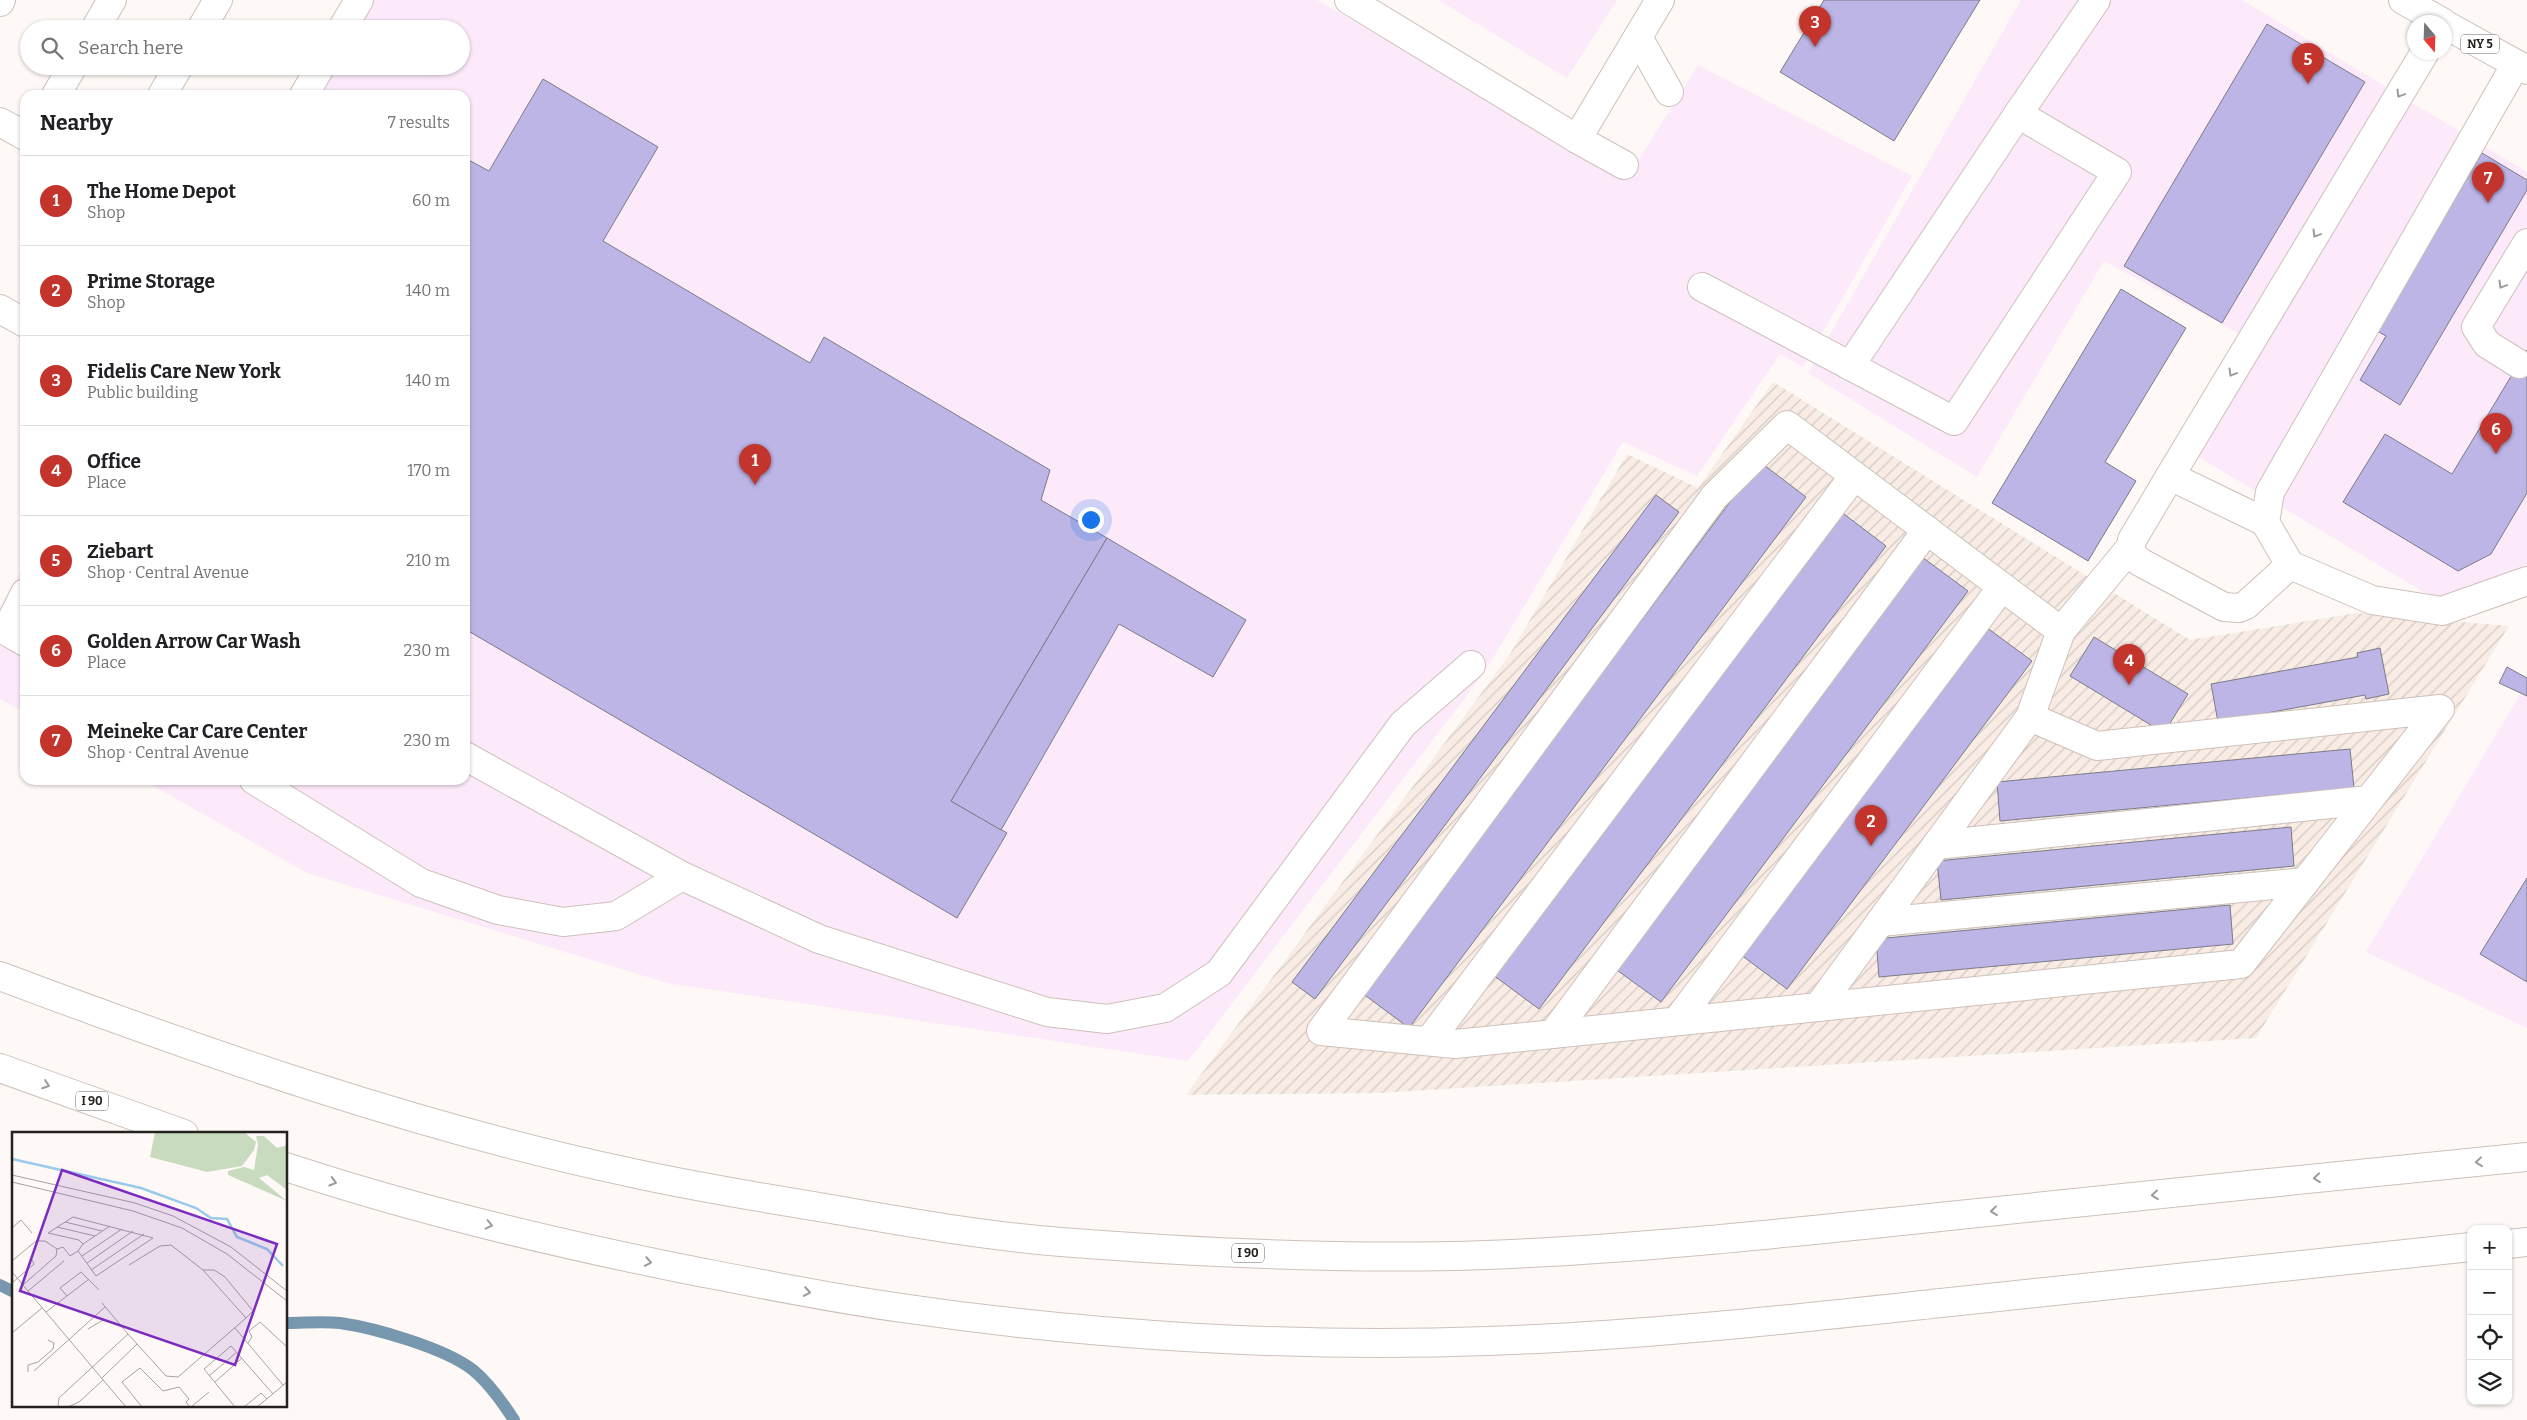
<!DOCTYPE html>
<meta charset="utf-8">
<style>
:root{--surface:#fff;--page:#f2f2f2;--text:#202124;--muted:#757577;--line:#e0e0e0;--accent:#c2342c}
body{margin:0;font-family:Bitter,serif;background:var(--page);color:var(--text)}
.controls{position:absolute;right:15px;bottom:15px;display:grid;overflow:hidden;border-radius:10px;box-shadow:0 1px 4px #0004}
.controls button{width:45px;height:45px;display:grid;place-items:center;padding:0;border:0;border-bottom:1px solid var(--line);background:var(--surface);color:var(--text);font:25px sans-serif}
.compass{position:absolute;left:2407px;top:15px;width:45px;height:45px;border-radius:50%;background:var(--surface);box-shadow:0 1px 4px #0004;rotate:161deg}
.you{position:absolute;left:1090px;top:519px;width:18px;height:18px;margin:-12px;border:4px solid #fff;border-radius:50%;background:#1a73e8;box-shadow:0 0 0 8px #1a73e833}
.badge{display:grid;place-items:center;width:32px;height:32px;border-radius:50%;background:var(--accent);color:#fff;font-size:16px;font-weight:700}
.pin{position:absolute;translate:-50% -41px;filter:drop-shadow(0 1px 2px #0008)}
.pin::after{content:'';position:absolute;top:26px;width:18px;height:15px;background:inherit;clip-path:polygon(0 0,100% 0,50% 100%)}
.list{margin:0;padding:0;list-style:none}
h2{display:flex;justify-content:space-between;align-items:center;height:65px;margin:0;padding:0 20px;font-size:21px}
h2 small{font-size:16px;font-weight:400;color:var(--muted)}
.list li{display:grid;grid-template-columns:32px 1fr auto;gap:15px;align-items:center;box-sizing:border-box;height:90px;padding:0 20px;border-top:1px solid var(--line)}
.list b{display:block;font-size:19px;white-space:nowrap}
.list p{margin:0;font-size:16px;white-space:nowrap;color:var(--muted)}
.list em{font-size:16px;font-style:normal;color:var(--muted)}
.icon{flex:none;width:28px;height:28px;fill:none;stroke:currentColor;stroke-width:2;stroke-linecap:round;stroke-linejoin:round}
.map{position:relative;flex:none;width:2527px;height:1420px;overflow:hidden}
.search{position:absolute;background:var(--surface);box-shadow:0 1px 4px #0004;left:20px;top:20px;width:450px;height:55px;display:flex;align-items:center;gap:12px;box-sizing:border-box;padding:0 18px;border-radius:28px;color:var(--muted);font-size:19px}
.panel{position:absolute;background:var(--surface);box-shadow:0 1px 4px #0004;left:20px;top:90px;width:450px;height:695px;border-radius:15px}
.map>svg:first-child{display:block}
.commercial{fill:#fce9fa}
.industrial{fill:url(#industrial-furrows)}
.lines{fill:none;stroke-linecap:round;stroke-linejoin:round}
.stream{stroke:#7697ad;stroke-width:12}
.building{fill:#bdb5e6;stroke:#7c7b86}
.minor-casing{stroke:#cec1ba;stroke-width:30}
.major-casing{stroke:#cec1ba;stroke-width:30}
.highway-casing{stroke:#cec1ba;stroke-width:30}
.minor{stroke:#fff;stroke-width:28}
.major{stroke:#fff;stroke-width:28}
.highway{stroke:#fff;stroke-width:28}
.oneway{stroke:#9d9b9a}
.labels{text-anchor:middle;stroke-width:4;stroke-linejoin:round;paint-order:stroke}
.shield{fill:#fff;stroke:#666462;stroke-width:1}
.shield-label{font-size:12px;font-weight:bold;fill:#25211e}
.inset-river{fill:none;stroke:#99caea;stroke-width:2.5}
.inset-road{fill:none;stroke:#a7a3a0;stroke-width:1}
.view{fill:#7b2cbf;fill-opacity:0.15;stroke:#7b2cbf;stroke-width:2.5}
.inset-edge{fill:none;stroke:#25211e;stroke-width:2.5}
</style>
<div class="map">
<svg width="2527" height="1420" viewBox="0 0 2527 1420">
<defs>
<pattern id="industrial-furrows" width="10" height="10" patternUnits="userSpaceOnUse" patternTransform="scale(1.25)"><rect width="10" height="10" fill="#f8ece5"/><path d="M-1 1l2-2M0 10L10 0M9 11l2-2" fill="none" stroke="#d4cac4"/></pattern>
</defs>
<rect width="100%" height="100%" fill="#fef9f6"/>
<!-- commercial -->
<g class="commercial">
<polygon points="344,0 1317,0 1627,179 1698,65 1912,176 1803,367 1780,354 1697,476 1623,442 1484,673 1188,1061 667,983 307,873 143,780 465,780 465,95 290,95 307,66 461,66 461,29 328,29"/>
<polygon points="1438,0 1617,0 1567,78"/>
<polygon points="2021,0 2242,0 2527,172 2527,565 2435,599 2197,456 2262,346 2104,261 1977,477 1808,373"/>
<polygon points="25,563 25,713 0,699 0,607"/>
<polygon points="2527,683 2527,1028 2366,952"/>
</g>
<!-- industrial -->
<polygon class="industrial" points="1773,382 2190,640 2357,613 2509,626 2256,1038 1380,1093 1186,1095 1510,654 1627,454 1698,488"/>
<g class="lines">
<!-- stream -->
<g class="stream">
<polyline points="0,1285 14,1292"/>
<path d="M286,1323C304,1323 323,1321 340,1323C375,1328 445,1348 473,1370C489,1383 503,1403 514,1420"/>
</g>
</g>
<!-- building -->
<g class="building">
<polygon points="1824,0 1980,0 1894,141 1780,72"/>
<polygon points="2267,24 2365,82 2222,323 2124,266"/>
<polygon points="543,79 658,147 603,241 810,363 824,337 1050,470 1041,500 1107,538 951,801 1007,833 957,918 465,629 465,158 489,171"/>
<polygon points="2482,153 2527,180 2527,190 2400,405 2360,380 2386,336 2377,331"/>
<polygon points="2121,289 2186,328 2105,462 2136,481 2088,561 1992,503"/>
<polygon points="2527,350 2527,493 2491,554 2458,571 2343,502 2385,434 2452,474"/>
<polygon points="1760,462 1806,497 1409,1028 1362,993"/>
<polygon points="1656,495 1679,512 1315,999 1292,982"/>
<polygon points="1840,511 1886,546 1539,1009 1493,975"/>
<polygon points="1107,538 1246,620 1213,677 1119,624 1001,830 951,801"/>
<polygon points="1922,557 1968,591 1661,1002 1614,968"/>
<polygon points="1986,627 2032,661 1787,989 1741,955"/>
<polygon points="2094,637 2188,694 2164,733 2070,676"/>
<polygon points="2380,648 2389,694 2366,699 2365,695 2218,722 2211,684 2358,657 2357,653"/>
<polygon points="2507,667 2527,678 2527,696 2499,683"/>
<polygon points="2350,749 2354,788 2000,821 1997,782"/>
<polygon points="2291,827 2294,866 1941,900 1937,861"/>
<polygon points="2527,878 2527,982 2480,954"/>
<polygon points="2230,905 2233,944 1879,977 1876,939"/>
</g>
<g class="lines">
<!-- minor casing -->
<g class="minor-casing">
<g id="minor">
<polyline points="1349,0 1577,139 1624,165"/>
<polyline points="0,2 1,0"/>
<polyline points="95,29 112,0"/>
<polyline points="201,29 218,0"/>
<polyline points="342,29 359,0"/>
<polyline points="1638,37 1669,92"/>
<polyline points="2516,64 2270,492 2265,522 2290,565 2372,600 2442,611 2527,581"/>
<polyline points="56,95 73,66"/>
<polyline points="162,95 179,66"/>
<polyline points="304,95 321,66"/>
<polyline points="0,122 25,136"/>
<polyline points="1577,139 1660,0"/>
<polyline points="1702,287 1954,421 2117,172 2018,114 2096,0"/>
<polyline points="0,309 25,323"/>
<polyline points="2519,364 2487,344 2476,327 2527,243"/>
<polyline points="1850,366 2018,114"/>
<polyline points="2170,476 2425,52"/>
<path d="M2265,522L2170,476L2132,540C2129,551 2132,555 2140,562L2224,607L2239,608L2246,605L2290,565"/>
<polyline points="25,593 6,631 25,642"/>
<polyline points="2061,631 2030,717 2097,746 2440,709 2241,964 1455,1044 1321,1031 1714,497 1787,425 2061,631 2130,548"/>
<polyline points="465,756 682,876 819,939 1047,1012 1107,1019 1165,1008 1219,973 1403,724 1471,665"/>
<polyline points="254,780 421,883 498,910 563,922 616,916 682,876"/>
<polyline points="1936,845 2369,800"/>
<polyline points="1880,922 2305,882"/>
<polyline points="1818,1007 2030,717"/>
<polyline points="1677,1021 2002,587"/>
<polyline points="1553,1034 1927,530"/>
<polyline points="1429,1041 1854,476"/>
</g>
</g>
<!-- major casing -->
<g class="major-casing">
<g id="major">
<polyline points="2403,0 2442,22"/>
<polyline points="2444,24 2527,70"/>
</g>
</g>
<!-- highway casing -->
<g class="highway-casing">
<g id="highway">
<path d="M0,976C205,1053 413,1126 628,1172C695,1187 763,1198 831,1209C907,1222 984,1236 1061,1242C1202,1253 1345,1260 1486,1255C1641,1249 1795,1232 1949,1216C2142,1196 2334,1176 2527,1157"/>
<polyline points="0,1068 184,1134"/>
<path d="M286,1167C416,1210 550,1242 684,1269C756,1283 829,1298 902,1308C1092,1336 1296,1348 1488,1341C1640,1336 1791,1319 1941,1303C2118,1284 2294,1266 2471,1247"/>
<polyline points="2508,1244 2527,1242"/>
</g>
</g>
<!-- minor -->
<use href="#minor" class="minor"/>
<!-- major -->
<use href="#major" class="major"/>
<!-- highway -->
<use href="#highway" class="highway"/>
</g>
<!-- one-way arrows -->
<defs><path id="oneway-chevron" d="M-2-3.5L2.5 0L-2 3.5" fill="none" stroke-width="1.6" stroke-linecap="round" stroke-linejoin="round" transform="scale(1.25)"/></defs>
<g class="oneway">
<use href="#oneway-chevron" transform="translate(2400 94) rotate(121)"/>
<use href="#oneway-chevron" transform="translate(2316 234) rotate(121)"/>
<use href="#oneway-chevron" transform="translate(2502 285) rotate(121)"/>
<use href="#oneway-chevron" transform="translate(2232 373) rotate(121)"/>
<use href="#oneway-chevron" transform="translate(46 1085) rotate(20)"/>
<use href="#oneway-chevron" transform="translate(2479 1162) rotate(174)"/>
<use href="#oneway-chevron" transform="translate(2317 1178) rotate(174)"/>
<use href="#oneway-chevron" transform="translate(333 1182) rotate(16)"/>
<use href="#oneway-chevron" transform="translate(2155 1195) rotate(174)"/>
<use href="#oneway-chevron" transform="translate(1994 1211) rotate(174)"/>
<use href="#oneway-chevron" transform="translate(489 1225) rotate(13)"/>
<use href="#oneway-chevron" transform="translate(648 1262) rotate(11)"/>
<use href="#oneway-chevron" transform="translate(807 1292) rotate(10)"/>
</g>
<g class="labels">
<!-- shield labels -->
<g class="shield">
<rect x="2461" y="34.5" width="38" height="19" rx="4"/>
<rect x="76" y="1091.5" width="32" height="19" rx="4"/>
<rect x="1232" y="1243.5" width="32" height="19" rx="4"/>
</g>
<g class="shield-label">
<text x="2480" y="48">NY 5</text>
<text x="92" y="1105">I 90</text>
<text x="1248" y="1257">I 90</text>
</g>
</g>
<!-- overview -->
<g transform="translate(12 1132)">
<rect width="275" height="275" fill="#fef9f6"/>
<path d="M244,4H252L265,16L275,13V58L255,43L247,46L275,69L216,43V39L232,35L242,38L246,13Z" fill="#c8dbbf"/>
<path d="M143,0H232L244,10L242,18L230,34L195,40L138,25Z" fill="#c8dbbf"/>
<path class="inset-river" d="M0,27L129,56L184,76L199,86L215,87L225,105L255,117L271,134"/>
<path class="inset-road" d="M0,43L123,71L161,84L219,115L275,159M0,50L121,79L170,96L215,122L275,169M53,90L90,99M45,95L83,104M0,96L9,88L20,101M71,112L98,94M45,117L51,115L58,124M58,124L66,119L84,144L141,106L61,85L36,101L67,108L71,112L66,119M70,124L110,97M0,129L24,109H33L45,117L44,124L11,153M75,131L121,99M79,138L132,102M191,138H202L213,145L241,179L234,186M0,140L114,275M0,151L22,132L20,128M16,159L52,129M55,164L77,147M34,180L55,164L48,156L69,140L87,158M223,196L271,253M76,197L91,188M0,201L30,176M116,202L154,244L166,245L234,186L191,138L159,113L148,114L117,133M236,211L240,205L237,199L248,190L275,215M22,239L93,175M16,240V233L26,230L41,217L42,211L36,208M197,244L225,220M90,246L125,212M203,250L230,226M46,275L47,266L116,202L90,171M56,275L67,270L91,248M130,275L110,250L128,236L151,259L167,255L177,267L174,270L178,275M179,275L197,260M223,275L192,237L219,214L261,262M232,275L249,261L255,267M245,275L275,250"/>
<path class="view" d="M50,38L265,112L223,233L8,159Z"/>
<rect width="275" height="275" class="inset-edge"/>
</g>
</svg>
<div class="controls">
<button>+</button>
<button>−</button>
<button><svg class="icon" aria-label="locate" viewBox="0 0 24 24"><circle cx="12" cy="12" r="6"/><path d="M12 2v4M12 18v4M2 12h4M18 12h4"/></svg></button>
<button><svg class="icon" aria-label="layers" viewBox="0 0 24 24"><path d="M12 4l9 5-9 5-9-5zM3 14l9 5 9-5"/></svg></button>
</div>
<svg class="compass" viewBox="-18 -18 36 36"><path d="M0-13l5 13h-10z" fill="#e53935"/><path d="M0 13l5-13h-10z" fill="#757577"/></svg>
<div class="you"></div>
<div class="pin badge" style="left:755px;top:485px">1</div>
<div class="pin badge" style="left:1871px;top:846px">2</div>
<div class="pin badge" style="left:1815px;top:47px">3</div>
<div class="pin badge" style="left:2129px;top:685px">4</div>
<div class="pin badge" style="left:2308px;top:84px">5</div>
<div class="pin badge" style="left:2496px;top:454px">6</div>
<div class="pin badge" style="left:2488px;top:203px">7</div>
<div class="search"><svg class="icon" aria-label="search" viewBox="0 0 24 24"><circle cx="10" cy="10" r="6"/><path d="M15 15l6 6"/></svg>Search here</div>
<section class="panel">
<h2>Nearby<small>7 results</small></h2>
<ul class="list">
<li><span class="badge">1</span><div><b>The Home Depot</b><p>Shop</p></div><em>60 m</em></li>
<li><span class="badge">2</span><div><b>Prime Storage</b><p>Shop</p></div><em>140 m</em></li>
<li><span class="badge">3</span><div><b>Fidelis Care New York</b><p>Public building</p></div><em>140 m</em></li>
<li><span class="badge">4</span><div><b>Office</b><p>Place</p></div><em>170 m</em></li>
<li><span class="badge">5</span><div><b>Ziebart</b><p>Shop · Central Avenue</p></div><em>210 m</em></li>
<li><span class="badge">6</span><div><b>Golden Arrow Car Wash</b><p>Place</p></div><em>230 m</em></li>
<li><span class="badge">7</span><div><b>Meineke Car Care Center</b><p>Shop · Central Avenue</p></div><em>230 m</em></li>
</ul>
</section>
</div>
